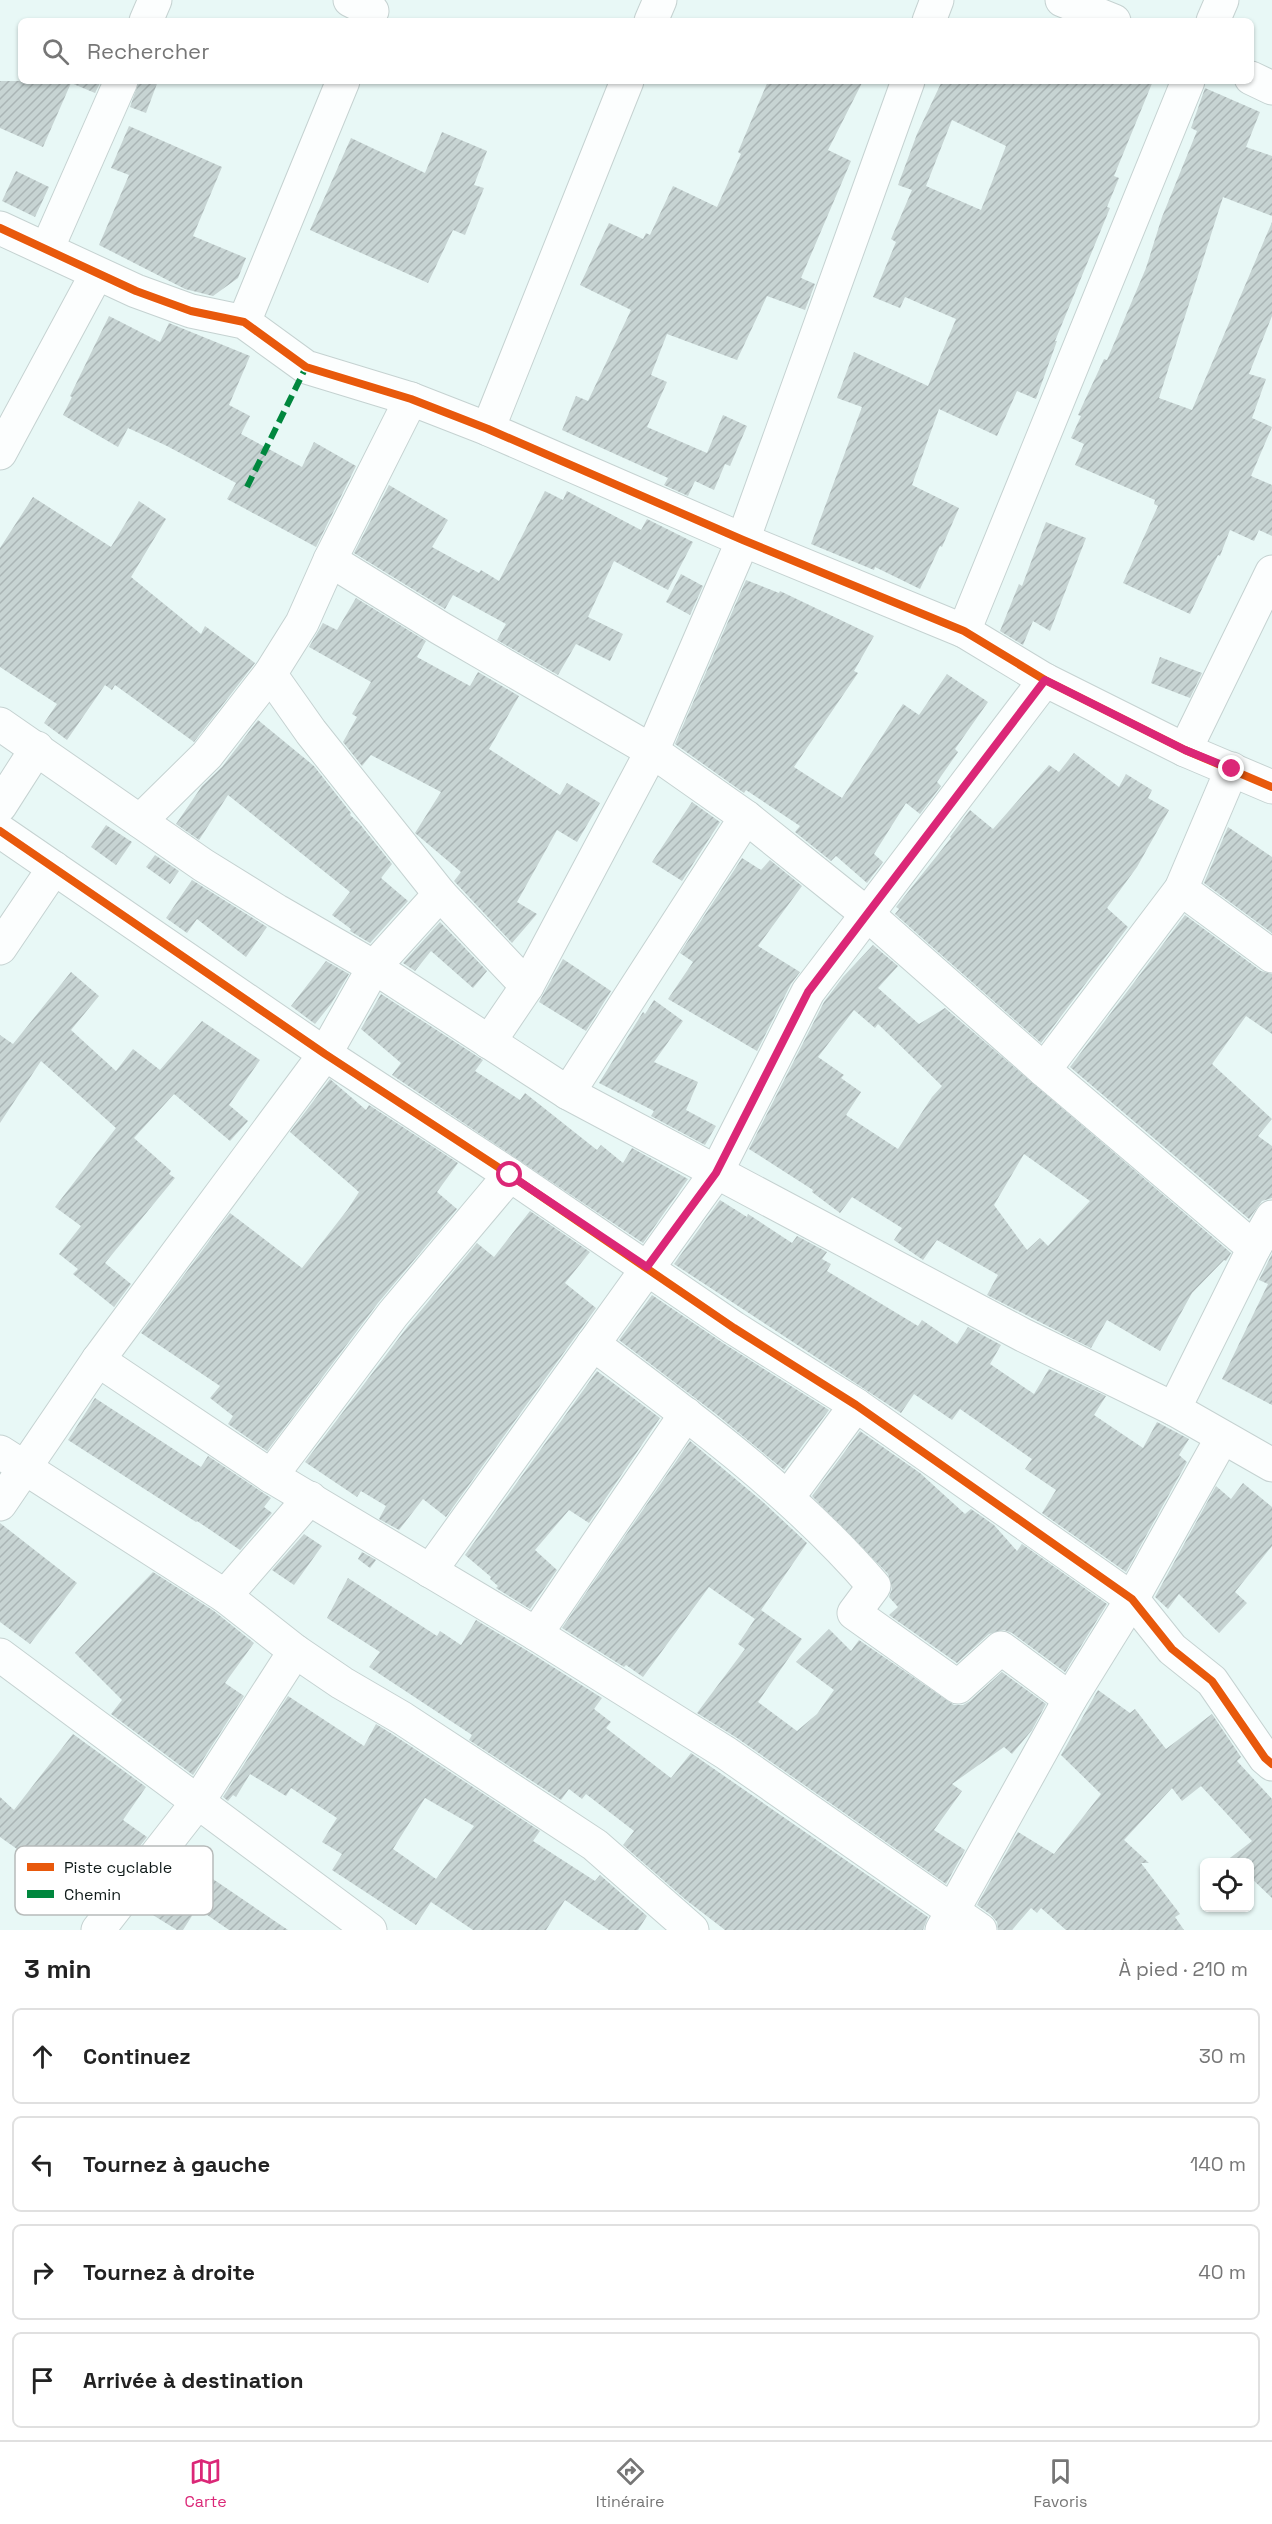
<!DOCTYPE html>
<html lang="fr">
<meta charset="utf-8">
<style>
:root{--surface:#fff;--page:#f6f6f6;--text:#222;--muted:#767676;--line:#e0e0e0;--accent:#db2777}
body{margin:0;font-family:"Space Grotesk",sans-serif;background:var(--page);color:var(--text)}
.controls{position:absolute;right:18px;bottom:18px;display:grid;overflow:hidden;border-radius:9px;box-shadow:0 2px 4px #0004}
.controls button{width:54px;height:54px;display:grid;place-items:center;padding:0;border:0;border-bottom:2px solid var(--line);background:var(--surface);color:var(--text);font:30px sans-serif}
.stop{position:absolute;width:18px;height:18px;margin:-14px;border:4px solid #db2777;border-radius:50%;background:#fff}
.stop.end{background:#db2777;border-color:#fff;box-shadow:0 2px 6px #0008}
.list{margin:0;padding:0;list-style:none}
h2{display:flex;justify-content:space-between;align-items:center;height:78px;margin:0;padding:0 24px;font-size:26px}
h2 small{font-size:20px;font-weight:400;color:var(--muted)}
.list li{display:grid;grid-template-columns:39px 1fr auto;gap:18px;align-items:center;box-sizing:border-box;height:96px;margin:0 12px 12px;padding:0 12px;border:2px solid var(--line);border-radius:9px}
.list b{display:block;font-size:22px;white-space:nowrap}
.list em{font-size:20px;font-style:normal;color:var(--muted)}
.icon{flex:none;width:33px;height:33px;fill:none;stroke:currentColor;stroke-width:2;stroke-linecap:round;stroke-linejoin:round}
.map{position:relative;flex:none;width:1272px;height:1930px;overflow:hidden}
.search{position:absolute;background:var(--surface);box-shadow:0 2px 4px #0004;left:18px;right:18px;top:18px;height:66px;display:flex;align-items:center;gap:15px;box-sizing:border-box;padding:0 21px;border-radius:9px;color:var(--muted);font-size:22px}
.sheet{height:510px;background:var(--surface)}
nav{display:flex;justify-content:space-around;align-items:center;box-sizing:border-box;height:84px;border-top:2px solid var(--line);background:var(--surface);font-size:16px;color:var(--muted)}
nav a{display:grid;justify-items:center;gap:3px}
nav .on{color:var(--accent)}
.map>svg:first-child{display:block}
.building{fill:url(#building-hatch);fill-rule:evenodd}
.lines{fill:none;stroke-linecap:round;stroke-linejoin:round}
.minor-casing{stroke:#c5d2d1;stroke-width:35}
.minor{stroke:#fcfefe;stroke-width:33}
.quiet{stroke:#00873e;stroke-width:6;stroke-dasharray:12 6;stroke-linecap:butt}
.cycleway-casing{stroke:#fff;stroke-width:11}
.cycleway{stroke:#e8590c;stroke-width:8}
.route{stroke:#db2777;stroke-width:8}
.key{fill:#fff;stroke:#b7bbba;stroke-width:1.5}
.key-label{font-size:16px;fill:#101b1a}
</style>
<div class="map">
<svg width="1272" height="1930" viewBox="0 0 1272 1930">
<defs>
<pattern id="building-hatch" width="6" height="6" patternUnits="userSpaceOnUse" patternTransform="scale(1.5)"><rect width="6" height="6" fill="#c7d4d3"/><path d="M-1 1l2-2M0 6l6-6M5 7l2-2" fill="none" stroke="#aab5b5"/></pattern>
</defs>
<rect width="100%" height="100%" fill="#e8f8f6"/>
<!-- building -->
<g class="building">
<polygon points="0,81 101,81 95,93 71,83 43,147 0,128"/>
<polygon points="139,81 158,81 146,113 130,107"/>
<polygon points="768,81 863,81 828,150 851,161 801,278 815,284 805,310 767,296 737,360 667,334 651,375 667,382 647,427 707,453 723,415 747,426 730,466 725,464 714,490 695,481 688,496 664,485 668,478 562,430 576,396 588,401 631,310 580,285 609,223 643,239 646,233 650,235 673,186 717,207 741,154 738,152"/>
<path d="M942,81H1153L1114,176L1119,178L1107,207L1110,208L1055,341H1057L1036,399L1017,391L997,436L939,409L912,485L959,508L942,547L940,546L920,589L875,567L874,570L811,544L862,407L837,398L854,352L928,386L956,319L905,297L900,308L873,297L896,242L891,239L912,190L898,185L917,134ZM952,120L1006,146L981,210L926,186Z"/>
<polygon points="1205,88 1260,112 1246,147 1272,156 1272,216 1223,197 1159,398 1192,410 1272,222 1272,316 1249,374 1266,379 1252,418 1272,427 1251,476 1272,485 1272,536 1259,530 1254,541 1230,530 1220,556 1218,555 1190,614 1123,583 1158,506 1154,504 1155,500 1075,465 1084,444 1071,438 1081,416 1078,415 1104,359 1107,360 1146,268 1162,217 1197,131 1191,128"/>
<polygon points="129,126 222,167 193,236 246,258 238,278 213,296 185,289 99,245 129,175 111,168"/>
<polygon points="442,132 487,151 474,185 484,188 465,235 453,230 428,283 310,230 351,138 425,173"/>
<polygon points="16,171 49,187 35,217 2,201"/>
<polygon points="109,316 160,342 169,323 250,356 229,405 250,416 241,434 302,467 314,442 356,466 316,547 227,499 236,483 167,446 128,428 118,447 63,415 72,397 70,396"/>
<polygon points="389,485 448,520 432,547 479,573 481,570 499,581 545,491 563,500 567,491 641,530 647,519 693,542 668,590 614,561 588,617 623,634 610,661 576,644 558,675 497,640 506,624 453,595 445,609 354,553"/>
<polygon points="33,497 111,547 139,501 166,519 131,577 201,634 205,626 255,663 194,742 115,685 112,690 105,685 67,740 44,723 57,704 0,667 0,548"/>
<polygon points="1046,522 1086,538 1050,631 1033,621 1023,645 1000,631 1019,584 1022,586"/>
<polygon points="681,574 703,586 690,615 666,602"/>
<polygon points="746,580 779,593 780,591 874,636 854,671 858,673 794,767 842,798 903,704 919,715 947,674 988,702 955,749 958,752 937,782 941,786 920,814 906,803 874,854 883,862 867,883 836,856 831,861 795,832 800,826 746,790 744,793 675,744"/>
<polygon points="356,598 426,641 417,657 470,686 478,672 519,696 489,749 560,795 567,783 600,803 577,842 557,830 517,902 537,914 512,943 454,881 461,872 415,833 441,792 371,755 362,766 343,742 357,717 352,714 371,682 309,647 323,623 337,630"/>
<polygon points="1160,657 1202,673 1190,698 1151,683"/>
<polygon points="258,720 314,766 351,813 350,815 359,823 392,864 381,878 408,901 370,943 350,931 351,929 332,915 350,892 228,795 199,840 176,824 202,786 222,767"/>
<polygon points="1074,753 1119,787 1126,774 1152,790 1148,798 1169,810 1137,867 1107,908 1128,927 1041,1043 895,914 899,909 896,907 951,838 950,837 970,810 993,829 1049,765 1059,772"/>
<polygon points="692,802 720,822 682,881 652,862"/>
<polygon points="106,825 132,842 116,865 91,847"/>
<polygon points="1228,827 1272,857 1272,933 1204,883"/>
<polygon points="155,855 179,871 170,884 146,867"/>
<polygon points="742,858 761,870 770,860 802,886 758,946 800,972 791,984 757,1051 668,999 693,962 680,953"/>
<polygon points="192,880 267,927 246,957 197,919 187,933 166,918"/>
<polygon points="1185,915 1261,971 1272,974 1272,1034 1246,1016 1212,1064 1272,1119 1258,1136 1272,1146 1272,1198 1262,1201 1249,1219 1070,1067"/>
<polygon points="440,922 487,971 473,988 431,951 415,971 403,963"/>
<path d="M873,945L898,966L878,988L919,1024L945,1008L1231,1253L1226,1261L1224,1260L1192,1293L1160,1351L1107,1320L1091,1348L1069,1337L987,1295L998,1275L937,1240L923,1260L894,1240L902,1228L852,1197L840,1213L812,1192L813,1190L749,1149L824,1002L843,977ZM854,1010L875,1028L878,1024L942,1086L932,1097L898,1149L846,1115L861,1092L841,1078L844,1075L818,1057ZM1024,1154L1090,1201L1048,1246L1040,1238L1027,1250L994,1205Z"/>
<polygon points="563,959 611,991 586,1031 539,1002"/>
<polygon points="326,961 349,974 331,1004 315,1024 291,1006"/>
<polygon points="71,972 99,996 71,1030 116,1071 133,1049 160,1070 202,1021 260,1060 229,1105 248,1121 230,1141 174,1094 134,1138 171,1171 169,1174 175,1178 105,1263 131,1284 114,1307 73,1274 78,1269 59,1254 81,1226 55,1207 116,1128 41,1061 0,1123 0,1035 13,1044"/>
<polygon points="381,994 483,1060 475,1071 520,1100 525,1093 597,1150 601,1145 623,1163 632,1148 688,1179 643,1243 392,1075 401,1063 361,1029"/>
<polygon points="654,1000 683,1021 654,1062 698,1082 686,1110 716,1126 705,1145 651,1116 654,1111 599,1083 643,1012 645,1014"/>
<polygon points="330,1079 366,1110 369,1105 458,1163 437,1192 457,1209 378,1303 267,1451 228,1424 233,1416 210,1398 220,1386 141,1333 230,1213 302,1268 348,1209 359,1192 290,1132"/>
<polygon points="720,1200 747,1217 748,1214 792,1243 797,1236 827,1252 822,1259 831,1264 827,1271 918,1326 922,1320 957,1344 968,1327 1001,1345 990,1364 1034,1394 1049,1369 1106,1396 1094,1415 1143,1448 1157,1422 1189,1439 1179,1455 1187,1462 1126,1572 1042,1513 1056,1490 1025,1469 1032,1459 960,1409 952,1420 914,1394 901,1413 674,1264"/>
<polygon points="530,1211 590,1252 565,1283 596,1308 446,1517 423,1499 399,1530 379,1519 386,1506 361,1491 357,1497 305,1462 408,1326 477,1243 494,1257"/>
<polygon points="1272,1254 1272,1405 1222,1379 1268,1284 1259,1280"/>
<polygon points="652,1295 723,1343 829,1410 784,1470 716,1414 619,1340"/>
<polygon points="597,1371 660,1418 589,1523 569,1510 535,1550 557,1570 530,1609 496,1588 498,1586 490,1579 491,1577 465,1555"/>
<polygon points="95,1398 201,1467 208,1456 271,1498 264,1507 272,1513 240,1550 197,1521 196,1522 68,1440"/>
<polygon points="860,1431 920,1473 965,1514 971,1509 994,1525 1017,1551 1022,1544 1107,1604 1065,1672 1012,1633 1004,1630 989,1634 957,1663 889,1615 898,1607 889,1597 892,1589 888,1574 812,1496"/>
<polygon points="690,1441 763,1502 807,1543 755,1619 709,1587 643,1677 626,1665 624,1667 562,1628"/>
<polygon points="1243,1483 1272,1507 1272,1546 1235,1592 1247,1603 1219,1633 1179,1594 1168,1609 1155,1597 1216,1486 1231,1499"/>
<polygon points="0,1523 77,1583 30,1644 0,1622"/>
<polygon points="304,1534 322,1546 294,1585 272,1570"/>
<polygon points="362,1552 376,1560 370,1568 358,1559"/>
<polygon points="153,1572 214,1611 254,1643 225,1683 244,1696 193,1775 111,1714 122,1700 75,1653"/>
<polygon points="348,1578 437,1636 440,1631 461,1645 476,1620 526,1650 602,1698 594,1709 611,1722 606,1728 671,1778 691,1753 928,1917 923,1930 725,1930 686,1900 623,1845 634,1831 586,1794 582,1799 569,1789 561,1800 469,1740 472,1735 369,1667 380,1652 327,1618"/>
<polygon points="761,1610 802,1639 758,1702 797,1731 817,1714 834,1690 796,1662 829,1629 851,1651 859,1640 954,1705 963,1705 970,1701 1002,1672 1046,1704 1032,1730 1012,1754 1004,1747 952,1784 962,1791 934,1830 965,1850 946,1884 737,1738 697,1713 745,1649 738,1644"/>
<polygon points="1098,1690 1130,1713 1135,1709 1166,1749 1212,1714 1241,1757 1237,1761 1272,1799 1272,1898 1250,1877 1250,1863 1234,1863 1230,1858 1252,1841 1201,1786 1182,1801 1172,1788 1124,1840 1149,1863 1141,1863 1180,1914 1175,1917 1184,1930 1066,1930 1041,1908 1037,1913 1031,1908 1012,1930 998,1930 997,1922 991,1915 977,1905 1018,1832 1054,1854 1101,1794 1061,1755"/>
<path d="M288,1696L364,1746L376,1724L392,1734L540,1831L533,1841L595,1881L600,1875L647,1916L638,1930H609L565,1900L546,1930H473L431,1902L416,1925L332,1870L342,1854L322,1842L337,1818L291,1788L286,1796L250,1774L236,1797L233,1795L228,1801L223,1797ZM425,1798L474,1826L436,1879L393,1849Z"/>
<polygon points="73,1734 146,1787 123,1820 147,1837 119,1873 84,1845 58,1878 0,1837 0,1797 14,1810"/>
<polygon points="179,1856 288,1930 229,1930 197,1908 183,1930 177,1930 140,1907"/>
</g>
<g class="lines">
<!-- minor casing -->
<g class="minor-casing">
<g id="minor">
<polyline points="350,0 372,11"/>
<polyline points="1062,0 1114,21"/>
<polyline points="146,21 155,0"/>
<polyline points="651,21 660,0"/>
<polyline points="929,21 937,0"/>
<polyline points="1213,21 1222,0"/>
<polyline points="1251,78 1272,88"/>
<polyline points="0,228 136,291 191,311 244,322 306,367 411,399 488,429 743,540 964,631 1045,680 1185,750 1272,787"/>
<polyline points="47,249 121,81"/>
<polyline points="244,322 343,81"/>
<polyline points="488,429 627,81"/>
<polyline points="0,453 96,275"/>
<polyline points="330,560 440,628 652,751 746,817 867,914 1044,1070 1254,1248"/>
<polyline points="964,631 1188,81"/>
<polyline points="270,674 311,732 440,894 527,986"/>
<polyline points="0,724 203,865 277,911 374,967 568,1093 1023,1335 1174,1409 1272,1465"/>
<polyline points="1185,750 1272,572"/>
<polyline points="0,806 37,748"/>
<polyline points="140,821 207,755 270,674 302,623 330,560 411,399"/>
<polyline points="0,831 325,1054 510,1175 734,1328 856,1405 1132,1599 1172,1649 1212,1681 1265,1758 1272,1764"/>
<polyline points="1181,889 1272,956"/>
<polyline points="0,948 54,868"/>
<polyline points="489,1042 527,986 652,751 743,540 908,81"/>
<polyline points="1044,1070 1181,889 1232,769"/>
<polyline points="568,1093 746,817"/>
<path d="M593,1344C692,1418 793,1492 874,1586L854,1613L958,1687L1001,1648L1070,1699"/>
<polyline points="98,1360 271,1476 536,1634 726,1753 980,1930"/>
<polyline points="1174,1409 1254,1248 1272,1217"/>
<polyline points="0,1452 225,1596 295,1651 342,1683 402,1718 595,1845 692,1930"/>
<polyline points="271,1476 393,1314 510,1175"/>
<polyline points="788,1497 856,1405"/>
<polyline points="0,1504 98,1360 325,1054 374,967 440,894"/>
<polyline points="430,1571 716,1173 808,992 1045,680"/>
<polyline points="225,1596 310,1498"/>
<polyline points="536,1634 686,1414"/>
<polyline points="0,1655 370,1930"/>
<polyline points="98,1930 197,1803 295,1651"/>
<polyline points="942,1930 1070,1699 1132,1599 1222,1438"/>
</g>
</g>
<!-- minor -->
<use href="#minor" class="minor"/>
<!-- quiet -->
<polyline class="quiet" points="247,487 306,367"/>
<!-- cycleway casing -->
<g class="cycleway-casing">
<g id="cycleway">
<polyline points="0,228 136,291 191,311 244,322 306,367 411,399 488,429 743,540 964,631 1045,680 1185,750 1272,787"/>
<polyline points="0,831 325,1054 510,1175 734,1328 856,1405 1132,1599 1172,1649 1212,1681 1265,1758 1272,1764"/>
</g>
</g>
<!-- cycleway -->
<use href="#cycleway" class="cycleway"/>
</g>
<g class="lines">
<!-- route -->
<polyline class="route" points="510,1175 647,1267 716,1173 808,992 1045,680 1185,750 1232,769"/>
</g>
<!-- legend -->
<rect x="15" y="1846" width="198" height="69" rx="9" class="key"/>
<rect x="27" y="1863" width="27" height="8" fill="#e8590c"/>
<rect x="27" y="1890" width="27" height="8" fill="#00873e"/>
<g class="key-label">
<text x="64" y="1873">Piste cyclable</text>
<text x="64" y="1900">Chemin</text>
</g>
</svg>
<div class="controls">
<button><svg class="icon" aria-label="locate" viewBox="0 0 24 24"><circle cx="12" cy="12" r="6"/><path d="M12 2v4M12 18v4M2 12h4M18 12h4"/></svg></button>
</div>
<div class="stop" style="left:510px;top:1175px"></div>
<div class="stop end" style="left:1232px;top:769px"></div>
<div class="search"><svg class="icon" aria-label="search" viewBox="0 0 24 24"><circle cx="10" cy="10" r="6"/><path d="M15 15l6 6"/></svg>Rechercher</div>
</div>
<section class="sheet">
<h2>3 min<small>À pied · 210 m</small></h2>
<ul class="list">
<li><svg class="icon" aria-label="ahead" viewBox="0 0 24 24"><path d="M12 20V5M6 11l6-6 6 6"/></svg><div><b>Continuez</b></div><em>30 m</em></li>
<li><svg class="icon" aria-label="left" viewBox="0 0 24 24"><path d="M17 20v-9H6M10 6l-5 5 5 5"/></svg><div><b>Tournez à gauche</b></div><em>140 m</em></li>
<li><svg class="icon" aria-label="right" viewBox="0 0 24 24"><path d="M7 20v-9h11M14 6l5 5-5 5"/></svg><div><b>Tournez à droite</b></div><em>40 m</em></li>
<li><svg class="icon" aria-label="arrive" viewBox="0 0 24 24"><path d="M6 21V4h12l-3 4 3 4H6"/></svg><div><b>Arrivée à destination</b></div></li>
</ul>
</section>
<nav>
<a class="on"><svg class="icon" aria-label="map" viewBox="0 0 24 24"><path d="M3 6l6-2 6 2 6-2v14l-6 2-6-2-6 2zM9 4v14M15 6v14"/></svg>Carte</a>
<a><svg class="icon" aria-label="directions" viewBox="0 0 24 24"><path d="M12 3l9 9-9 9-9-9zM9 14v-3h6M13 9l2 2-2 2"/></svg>Itinéraire</a>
<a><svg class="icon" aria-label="saved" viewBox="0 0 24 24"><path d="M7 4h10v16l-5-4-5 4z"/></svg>Favoris</a>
</nav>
